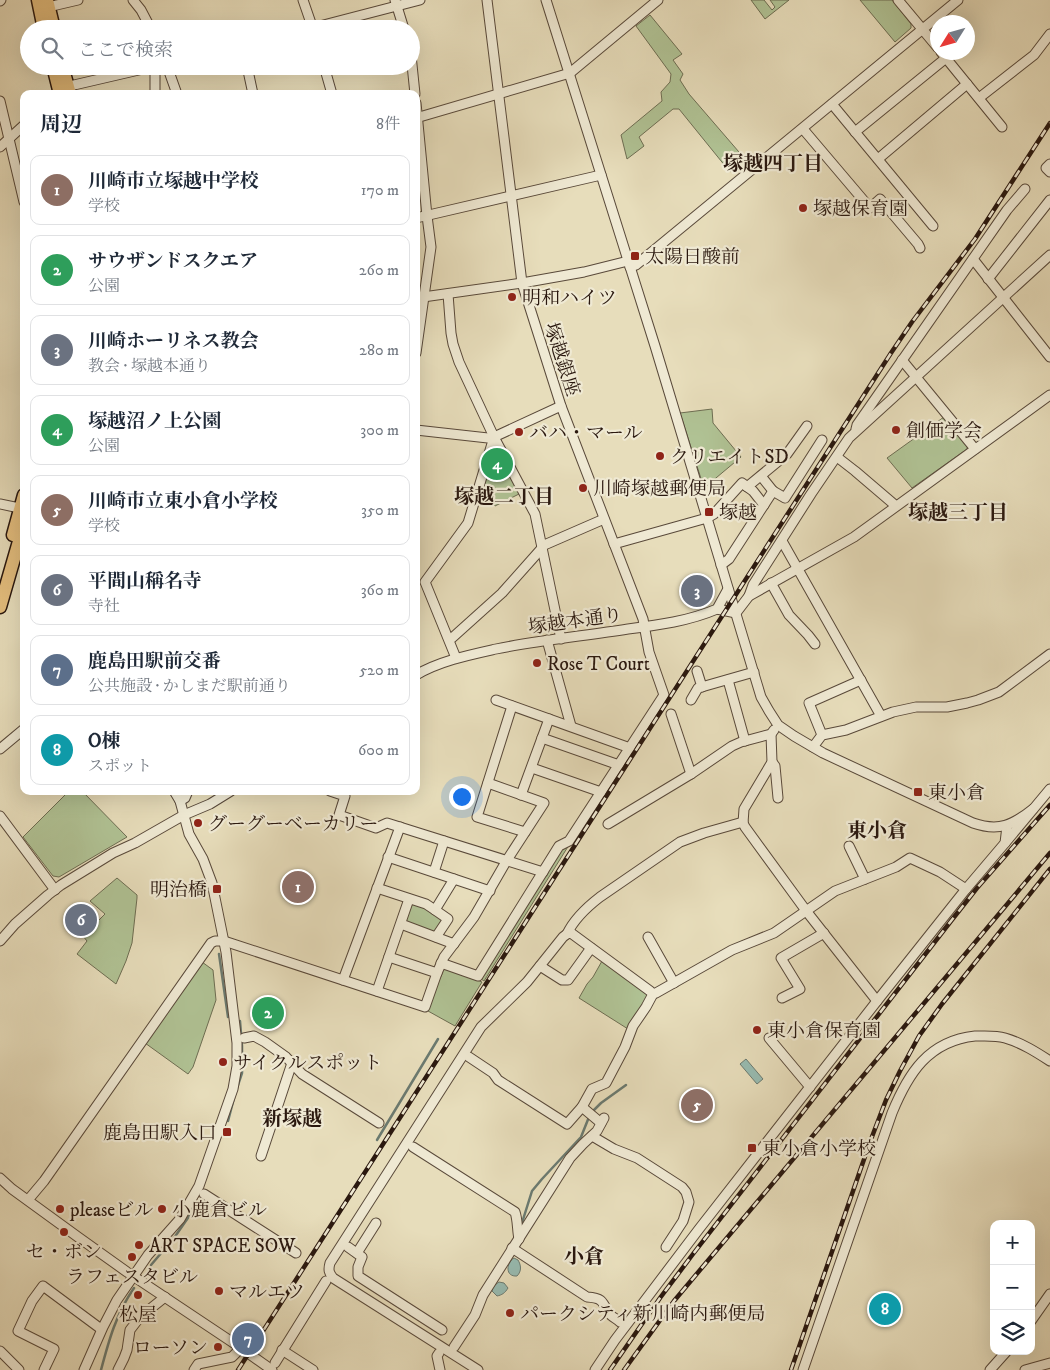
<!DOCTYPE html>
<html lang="ja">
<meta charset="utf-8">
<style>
:root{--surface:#fff;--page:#f2f2f3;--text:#1f2937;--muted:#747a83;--line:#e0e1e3;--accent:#0b8043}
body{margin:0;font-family:"IM FELL DW Pica","Noto Serif JP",serif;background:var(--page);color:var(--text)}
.controls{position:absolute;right:15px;bottom:15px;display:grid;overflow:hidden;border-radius:10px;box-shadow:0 5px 20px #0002}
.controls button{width:45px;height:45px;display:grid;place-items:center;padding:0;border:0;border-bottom:1px solid var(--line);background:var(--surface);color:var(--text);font:25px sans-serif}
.compass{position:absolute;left:930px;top:15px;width:45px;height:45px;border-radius:50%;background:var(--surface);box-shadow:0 5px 20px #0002;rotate:233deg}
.you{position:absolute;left:461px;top:796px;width:18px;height:18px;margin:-12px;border:4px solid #fff;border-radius:50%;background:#1a73e8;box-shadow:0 0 0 8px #1a73e833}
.badge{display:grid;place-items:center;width:32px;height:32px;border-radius:50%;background:var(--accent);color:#fff;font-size:16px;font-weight:700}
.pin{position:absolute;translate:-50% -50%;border:2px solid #fff;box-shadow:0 1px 5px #0006}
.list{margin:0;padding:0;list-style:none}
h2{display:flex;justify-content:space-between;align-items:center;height:65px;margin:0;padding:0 20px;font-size:21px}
h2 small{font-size:16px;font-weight:400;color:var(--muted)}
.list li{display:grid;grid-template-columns:32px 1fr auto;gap:15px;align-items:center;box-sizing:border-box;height:70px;margin:0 10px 10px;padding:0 10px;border:1px solid var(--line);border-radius:10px}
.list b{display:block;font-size:19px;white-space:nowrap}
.list p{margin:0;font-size:16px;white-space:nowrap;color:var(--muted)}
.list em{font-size:16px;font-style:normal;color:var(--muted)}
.icon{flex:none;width:28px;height:28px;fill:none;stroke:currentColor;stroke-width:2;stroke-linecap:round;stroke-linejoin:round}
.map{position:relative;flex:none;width:1050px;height:1370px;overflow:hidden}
.search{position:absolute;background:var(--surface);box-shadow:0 5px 20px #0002;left:20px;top:20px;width:400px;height:55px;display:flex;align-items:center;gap:12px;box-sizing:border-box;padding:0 18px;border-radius:28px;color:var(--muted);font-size:19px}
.panel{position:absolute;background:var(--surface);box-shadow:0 5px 20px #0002;left:20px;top:90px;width:400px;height:705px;border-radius:10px}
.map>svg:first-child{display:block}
.green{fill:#b0c294;stroke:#6d6d52}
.water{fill:#97bbb1;stroke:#6b7a70}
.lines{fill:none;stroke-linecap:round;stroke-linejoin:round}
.stream{stroke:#6b7a70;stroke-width:2.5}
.minor-casing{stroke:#59493a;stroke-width:11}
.highway-casing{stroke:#2a180f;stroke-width:15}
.minor{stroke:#efe9d3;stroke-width:9}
.highway{stroke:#e4be7e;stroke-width:12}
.rail-casing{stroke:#2a180f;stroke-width:4.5}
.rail{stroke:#efe9d3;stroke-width:2.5;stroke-dasharray:8;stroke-linecap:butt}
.poi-dot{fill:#8f2418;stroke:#efe9d3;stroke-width:2}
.labels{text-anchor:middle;stroke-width:4.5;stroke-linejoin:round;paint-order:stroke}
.poi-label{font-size:19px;fill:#2a180f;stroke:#efe9d3;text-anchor:start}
.street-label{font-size:19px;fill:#2a180f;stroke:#efe9d3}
.neighbourhood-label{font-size:20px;font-weight:bold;fill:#2a180f;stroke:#efe9d3}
</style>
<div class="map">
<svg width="1050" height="1370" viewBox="0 0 1050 1370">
<rect width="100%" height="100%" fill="#e7ddbb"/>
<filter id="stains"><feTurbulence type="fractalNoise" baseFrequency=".004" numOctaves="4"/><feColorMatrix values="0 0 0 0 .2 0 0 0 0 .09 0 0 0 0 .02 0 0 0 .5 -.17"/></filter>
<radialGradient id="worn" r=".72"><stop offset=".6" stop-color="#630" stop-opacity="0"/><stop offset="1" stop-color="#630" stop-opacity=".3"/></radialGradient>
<!-- green -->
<g class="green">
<polygon points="751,0 764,0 772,10 775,7 770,0 789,0 765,19"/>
<polygon points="860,0 892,0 911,24 911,28 895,42"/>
<polygon points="650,15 682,54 673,60 683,74 680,80 689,94 745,159 730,172 679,109 673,109 639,137 644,146 627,159 621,135 662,101 661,92 670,82 671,74 636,26"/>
<polygon points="712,409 713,423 741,457 704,488 680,413"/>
<polygon points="944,417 968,444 967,449 912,488 887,458"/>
<polygon points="495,442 521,493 495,506 483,486"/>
<polygon points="69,791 82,791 127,837 59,877 53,876 23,837"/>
<polygon points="569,845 484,981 481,979 560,851"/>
<polygon points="117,878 137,895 137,898 132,943 126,961 116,984 77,954 87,941 83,936 105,914 90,901"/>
<polygon points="411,904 426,907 443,920 434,933 405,923"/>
<polygon points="602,961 649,996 628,1029 579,998 587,984 593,977"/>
<polygon points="202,962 213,970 216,1000 193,1067 188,1074 145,1043"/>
<polygon points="445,968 482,982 455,1026 428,1011 442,969"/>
</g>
<!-- water -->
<g class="water">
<polygon points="746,1059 763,1079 757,1084 740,1064"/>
<path d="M514,1258L518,1260C521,1265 522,1271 517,1276C505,1277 506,1263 514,1258Z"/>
<path d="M499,1282L504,1283L508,1288C505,1293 502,1295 497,1296L492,1291V1287Z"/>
</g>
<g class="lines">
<!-- stream -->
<g class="stream">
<polyline points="219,954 228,1017"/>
<polyline points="237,1088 242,1073 242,1046 240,1021"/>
<polyline points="592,1112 601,1103 626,1085"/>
<polyline points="228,1121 234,1098"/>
<polyline points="377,1140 438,1039"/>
<polyline points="521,1226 532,1191 542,1179 581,1137 589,1117"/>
<polyline points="151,1265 174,1238 192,1212"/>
<path d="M101,1370C109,1340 116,1314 134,1288"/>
</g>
<!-- minor casing -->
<g class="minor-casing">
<g id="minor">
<polyline points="133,0 141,10 151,29"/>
<polyline points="303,0 313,29"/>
<polyline points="395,0 404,29"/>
<path d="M546,0L655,346L761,697L769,711L778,725L794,736L823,753L973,823C999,832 1013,825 1033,809"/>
<polyline points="898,0 938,48"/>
<polyline points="0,1 1,0"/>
<polyline points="48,7 78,0"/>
<polyline points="308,29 420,0"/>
<polyline points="941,52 1002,127"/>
<polyline points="411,55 415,94"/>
<polyline points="167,66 177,94"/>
<polyline points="247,66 253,94"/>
<polyline points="324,66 332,94"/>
<polyline points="63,91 74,85 156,66"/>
<polyline points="155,94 155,67"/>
<polyline points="979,98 1034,55 1050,34"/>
<polyline points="0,101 24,202"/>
<polyline points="416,103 427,216 431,247 416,353"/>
<polyline points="832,104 933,226"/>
<polyline points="416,118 570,73 658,0"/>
<polyline points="803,129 870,208 880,199 918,244 920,248"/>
<polyline points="855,132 946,58"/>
<polyline points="0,147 24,125"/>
<polyline points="878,159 967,84"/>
<polyline points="1050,164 1046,168 1050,172"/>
<polyline points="416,218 601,175"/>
<polyline points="973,259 1050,357"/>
<polyline points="630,267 636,265 958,0"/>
<polyline points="988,279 1050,200"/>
<polyline points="448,294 451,333 453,344 459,362 494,437 468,523 425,582 456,658"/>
<polyline points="416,298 522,283 584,272 628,261"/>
<polyline points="902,360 975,449"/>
<polyline points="856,429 857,425 1007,210 1025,189"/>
<polyline points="416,430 488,438 494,437 561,406"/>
<polyline points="494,437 535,514 561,639"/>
<polyline points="837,457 855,471 896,506"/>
<polyline points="761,476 773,491"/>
<polyline points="747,487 787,454 807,426"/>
<polyline points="0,504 24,509"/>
<polyline points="782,541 881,716"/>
<polyline points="614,544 707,518 714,514 742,483 753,491 764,505"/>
<polyline points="542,546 604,519"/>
<polyline points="721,565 729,559 773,491 785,498 822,440"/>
<polyline points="771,583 789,615 808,635 815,644"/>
<polyline points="749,596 753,585 811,494 849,438 1050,255"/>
<polyline points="717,609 736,613 749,596 854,537 1050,395"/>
<polyline points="449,639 452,638 502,593 542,548"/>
<polyline points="547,640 571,726"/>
<polyline points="697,671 702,687"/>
<path d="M416,675C440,661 469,655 496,649C540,640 584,636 628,629C659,625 689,621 717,609L728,589"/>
<polyline points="728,680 745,741"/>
<polyline points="496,700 630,748"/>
<polyline points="691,700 698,688 754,672"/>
<polyline points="512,706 477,817 525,832"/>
<polyline points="671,714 691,774"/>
<polyline points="771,734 772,762 744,809 743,823 745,827 807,912 877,1001"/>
<polyline points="822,735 809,703 861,680"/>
<polyline points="542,738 619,765"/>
<polyline points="813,747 822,735 846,730 893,712 916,707 947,707 967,703 978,700 999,692 1050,654"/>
<polyline points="0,749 24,729"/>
<polyline points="772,762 775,766 778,798"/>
<polyline points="532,768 601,792"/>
<polyline points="330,791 345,796 339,815 376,828 387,823 543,872"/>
<polyline points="521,795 549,719"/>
<polyline points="180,801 185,798 188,791"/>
<polyline points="0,816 55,890"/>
<polyline points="608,824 691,774 732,746 741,742 771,734 774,730"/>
<polyline points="1005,843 1050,789"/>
<polyline points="849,846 865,879"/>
<polyline points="388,857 490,891"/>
<polyline points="434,872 444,841"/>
<polyline points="377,888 426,904 435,910 454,879"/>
<polyline points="435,910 448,919 436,937"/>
<polyline points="401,924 454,944"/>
<path d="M567,934C574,919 587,907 600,897L680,842L704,833L743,822"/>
<polyline points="648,937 674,983"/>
<polyline points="0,941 15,924 48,895 61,885 113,853 135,843 184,815 210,804 231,791"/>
<polyline points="389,957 437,973"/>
<polyline points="441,963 478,976 559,846 569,841 664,695 649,652 643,619 561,406 522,283 487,0"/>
<polyline points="540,966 562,980 568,980 591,948"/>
<polyline points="343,980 400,827"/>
<polyline points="377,991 409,899"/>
<polyline points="782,998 800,989 781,958 824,933"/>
<polyline points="244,1038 254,1036 265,1042 286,1057 302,1074 379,1123"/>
<polyline points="769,1038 810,1087"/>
<polyline points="469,1057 493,1073 498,1080 567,1124 582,1107 592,1089 606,1083 625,1047 633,1026 646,1007 653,994"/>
<polyline points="582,1107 601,1123"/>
<polyline points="592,1136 614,1149 637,1158 682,1187 686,1192 689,1202 683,1221 666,1247"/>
<path d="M413,1147L515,1212C518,1221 517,1230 519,1239"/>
<polyline points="261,1156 292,1063"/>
<polyline points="0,1178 12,1189 78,1237 127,1272 241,1348 272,1370"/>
<polyline points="204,1194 296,1253"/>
<polyline points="28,1200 44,1181 211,943 215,941 224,941 425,1007 437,973 444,957 474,917 507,860 544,803 488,783"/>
<polyline points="348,1247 362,1257 358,1267 358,1276 442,1330"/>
<path d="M512,1248L587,1297C601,1298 602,1300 608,1312C610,1316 617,1319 620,1322"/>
<polyline points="357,1253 376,1223"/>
<polyline points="1031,1321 1050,1294"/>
<polyline points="454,1347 475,1315 483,1295 570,1158 583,1144 597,1131 604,1118"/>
<polyline points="282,1350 313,1370"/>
<polyline points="0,1351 19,1370"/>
<polyline points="439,1353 437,1356 440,1370"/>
<polyline points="275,1363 326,1281"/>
<polyline points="44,1370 54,1349 18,1331 32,1301 43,1286 101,1329"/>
<polyline points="84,1370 103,1327 117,1300 148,1255 180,1219 199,1186 233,1089 237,1066 237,1043 226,952 212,883 203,859 189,834 180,801 174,791"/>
<polyline points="118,1370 124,1358 127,1350 130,1330 140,1317 165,1297"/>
<polyline points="194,1370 198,1364 232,1357 241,1348"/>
<path d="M478,1370L333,1278C329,1273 328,1270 330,1263L481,1027L527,982L563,937L567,934L571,933L650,991L653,994L656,993L732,950L774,933L835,891L896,867L910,858L940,872L966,889"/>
<polyline points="595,1370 615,1340 699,1229 877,1001 966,889 1005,843 1007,826"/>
<path d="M803,1370L892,1113C908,1074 928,1041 975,1036C985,1036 995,1035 1005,1038C1022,1043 1036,1052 1050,1061"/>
<polyline points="990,1370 1007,1351"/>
<polyline points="1025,1370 1050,1363"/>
</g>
</g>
<!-- highway casing -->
<g class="highway-casing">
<g id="highway">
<polyline points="38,0 44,29"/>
<polyline points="47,0 54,29"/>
<polyline points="53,66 60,94"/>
<polyline points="62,66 70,94"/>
<polyline points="13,535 24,495"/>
<polyline points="0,607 24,524"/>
</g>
</g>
<!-- minor -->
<use href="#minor" class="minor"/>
<!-- highway -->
<use href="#highway" class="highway"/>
<!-- rail casing -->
<g class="rail-casing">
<g id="rail">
<polyline points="238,1370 891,353 912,322 975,239 1050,123"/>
<polyline points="610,1370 660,1298 693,1254 951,921 977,888 1050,805"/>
<polyline points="624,1370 674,1301 1050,853"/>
<polyline points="791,1370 870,1142 886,1100 900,1071 919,1036 942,1004 1050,869"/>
</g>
</g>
<!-- rail -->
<use href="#rail" class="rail"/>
</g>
<!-- markers -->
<g class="poi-dot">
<circle cx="803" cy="208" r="5"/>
<rect x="630" y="251" width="10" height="10" rx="2.5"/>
<circle cx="512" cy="297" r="5"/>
<circle cx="896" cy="430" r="5"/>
<circle cx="519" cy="432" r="5"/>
<circle cx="660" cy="456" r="5"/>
<circle cx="583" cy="488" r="5"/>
<rect x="704" y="507" width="10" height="10" rx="2.5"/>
<circle cx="537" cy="663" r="5"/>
<rect x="913" y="787" width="10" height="10" rx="2.5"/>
<circle cx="198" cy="823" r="5"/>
<rect x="212" y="884" width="10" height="10" rx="2.5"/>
<circle cx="757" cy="1030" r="5"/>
<circle cx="223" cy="1062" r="5"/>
<rect x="222" y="1127" width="10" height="10" rx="2.5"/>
<rect x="747" y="1143" width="10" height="10" rx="2.5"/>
<circle cx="60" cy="1209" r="5"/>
<circle cx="162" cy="1209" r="5"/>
<circle cx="64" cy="1232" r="5"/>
<circle cx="139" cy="1245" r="5"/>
<circle cx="132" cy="1257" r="5"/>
<circle cx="219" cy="1291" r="5"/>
<circle cx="138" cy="1295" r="5"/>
<circle cx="510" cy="1313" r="5"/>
<circle cx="218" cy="1347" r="5"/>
</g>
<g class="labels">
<!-- poi labels -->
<g class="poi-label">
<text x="813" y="215">塚越保育園</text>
<text x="645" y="263">太陽日酸前</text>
<text x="522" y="304">明和ハイツ</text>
<text x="906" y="437">創価学会</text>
<text x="529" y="439">バハ・マール</text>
<text x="670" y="463">クリエイトSD</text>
<text x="593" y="495">川崎塚越郵便局</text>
<text x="719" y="519">塚越</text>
<text x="547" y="670">Rose T Court</text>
<text x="928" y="799">東小倉</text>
<text x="208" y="830">グーグーベーカリー</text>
<text x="207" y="896" text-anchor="end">明治橋</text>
<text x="767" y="1037">東小倉保育園</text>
<text x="233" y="1069">サイクルスポット</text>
<text x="217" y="1139" text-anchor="end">鹿島田駅入口</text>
<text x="762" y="1155">東小倉小学校</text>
<text x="70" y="1216">pleaseビル</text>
<text x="172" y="1216">小鹿倉ビル</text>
<text x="149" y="1252">ART SPACE SOW</text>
<text x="64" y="1258" text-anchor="middle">セ・ボン</text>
<text x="132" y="1283" text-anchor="middle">ラフェスタビル</text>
<text x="229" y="1298">マルエツ</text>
<text x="520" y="1320">パークシティ新川崎内郵便局</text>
<text x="138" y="1321" text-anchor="middle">松屋</text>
<text x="208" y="1354" text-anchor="end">ローソン</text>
</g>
<!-- street labels -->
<g class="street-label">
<text transform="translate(563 359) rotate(72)" y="7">塚越銀座</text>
<text transform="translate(575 620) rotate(-8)" y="7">塚越本通り</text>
</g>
<!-- neighbourhood labels -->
<g class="neighbourhood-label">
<text x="773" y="170">塚越四丁目</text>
<text x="504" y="503">塚越二丁目</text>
<text x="958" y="519">塚越三丁目</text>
<text x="877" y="837">東小倉</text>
<text x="292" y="1125">新塚越</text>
<text x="584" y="1263">小倉</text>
</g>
</g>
<rect width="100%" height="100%" filter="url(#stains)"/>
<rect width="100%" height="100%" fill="url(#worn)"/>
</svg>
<div class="controls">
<button>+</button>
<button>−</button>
<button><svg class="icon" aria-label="layers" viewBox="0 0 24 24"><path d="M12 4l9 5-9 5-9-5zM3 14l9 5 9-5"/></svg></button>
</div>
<svg class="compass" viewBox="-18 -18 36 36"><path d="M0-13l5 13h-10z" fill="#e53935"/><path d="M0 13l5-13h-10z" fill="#747a83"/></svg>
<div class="you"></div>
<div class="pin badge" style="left:298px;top:887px;background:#8d6e63">1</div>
<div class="pin badge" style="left:268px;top:1013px;background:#2e9e5b">2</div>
<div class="pin badge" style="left:697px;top:591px;background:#6b7280">3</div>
<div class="pin badge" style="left:497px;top:464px;background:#2e9e5b">4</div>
<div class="pin badge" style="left:697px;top:1105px;background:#8d6e63">5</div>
<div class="pin badge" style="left:81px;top:920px;background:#6b7280">6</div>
<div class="pin badge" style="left:248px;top:1339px;background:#5c6f8a">7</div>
<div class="pin badge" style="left:885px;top:1309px;background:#0f9aa8">8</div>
<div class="search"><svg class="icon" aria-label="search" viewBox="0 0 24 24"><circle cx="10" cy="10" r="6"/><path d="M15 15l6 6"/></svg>ここで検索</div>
<section class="panel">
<h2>周辺<small>8件</small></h2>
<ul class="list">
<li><span class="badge" style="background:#8d6e63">1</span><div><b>川崎市立塚越中学校</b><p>学校</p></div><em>170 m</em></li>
<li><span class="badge" style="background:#2e9e5b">2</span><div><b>サウザンドスクエア</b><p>公園</p></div><em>260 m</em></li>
<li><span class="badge" style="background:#6b7280">3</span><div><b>川崎ホーリネス教会</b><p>教会 · 塚越本通り</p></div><em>280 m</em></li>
<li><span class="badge" style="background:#2e9e5b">4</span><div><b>塚越沼ノ上公園</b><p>公園</p></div><em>300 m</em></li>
<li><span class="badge" style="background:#8d6e63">5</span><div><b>川崎市立東小倉小学校</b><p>学校</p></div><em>350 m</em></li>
<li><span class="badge" style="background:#6b7280">6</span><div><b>平間山稱名寺</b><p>寺社</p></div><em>360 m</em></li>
<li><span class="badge" style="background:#5c6f8a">7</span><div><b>鹿島田駅前交番</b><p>公共施設 · かしまだ駅前通り</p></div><em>520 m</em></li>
<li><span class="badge" style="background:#0f9aa8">8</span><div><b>O棟</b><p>スポット</p></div><em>600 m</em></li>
</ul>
</section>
</div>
